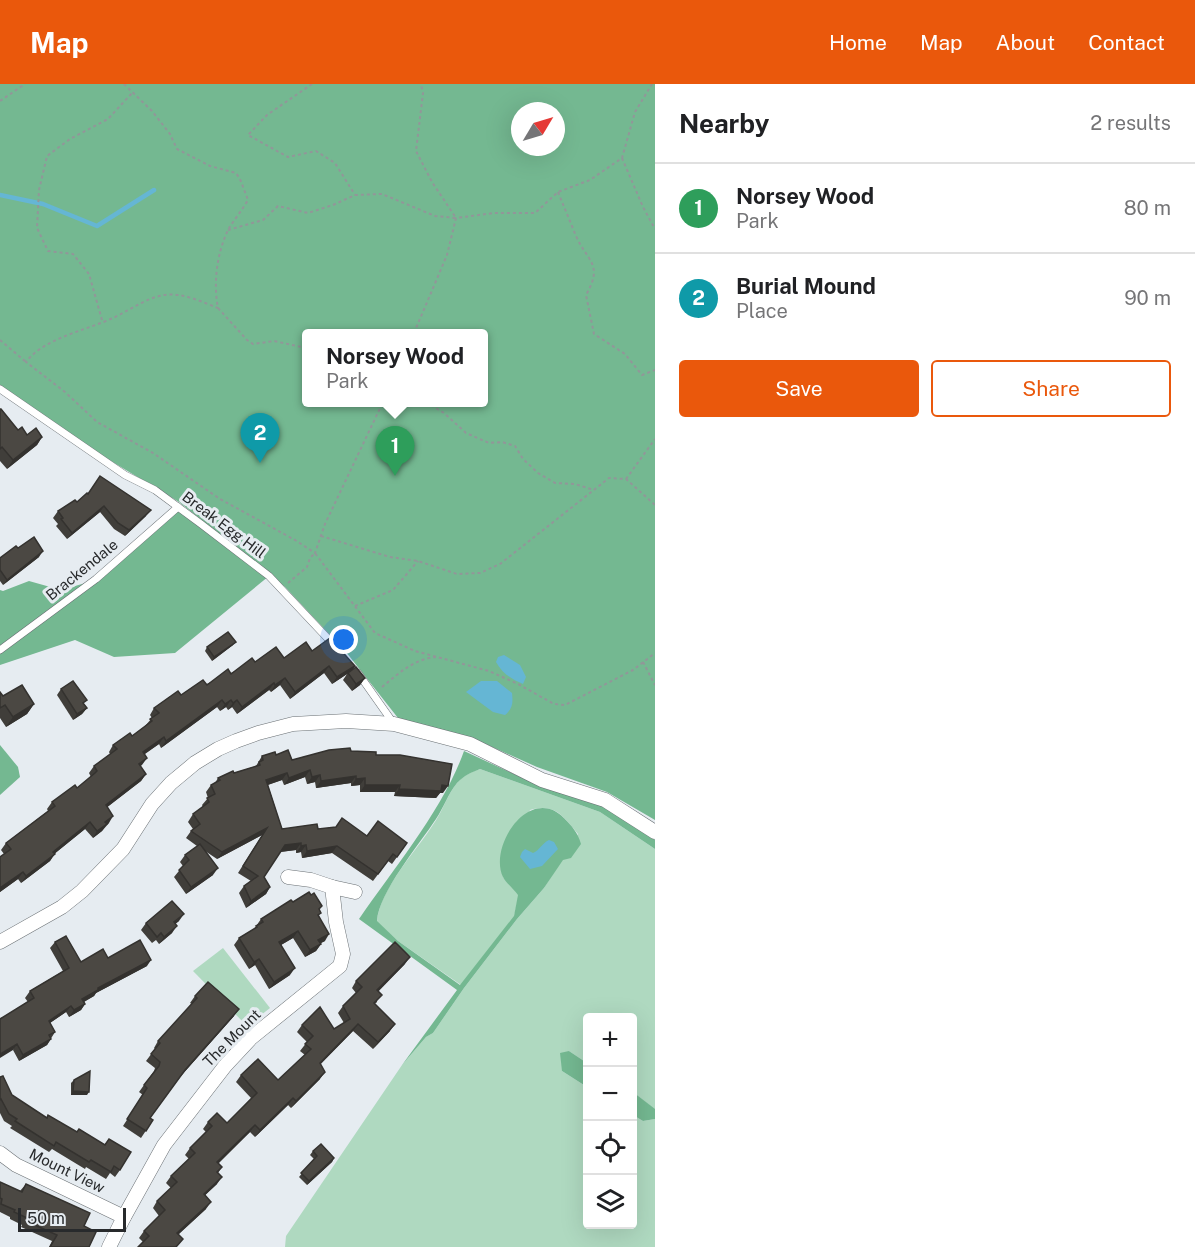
<!DOCTYPE html>
<meta charset="utf-8">
<style>
:root{--surface:#fff;--page:#f2f2f2;--text:#202124;--muted:#757577;--line:#e0e0e0;--accent:#ea580c}
body{margin:0;font-family:"Public Sans",sans-serif;background:var(--page);color:var(--text)}
.controls{position:absolute;right:18px;bottom:18px;display:grid;overflow:hidden;border-radius:6px;box-shadow:0 6px 24px #0002}
.controls button{width:54px;height:54px;display:grid;place-items:center;padding:0;border:0;border-bottom:2px solid var(--line);background:var(--surface);color:var(--text);font:30px sans-serif}
.compass{position:absolute;left:511px;top:18px;width:54px;height:54px;border-radius:50%;background:var(--surface);box-shadow:0 6px 24px #0002;rotate:52deg}
.scale{position:absolute;left:18px;bottom:15px;width:108px;box-sizing:border-box;padding-left:6px;border:3px solid #282a2c;border-top:0;font-size:16px;line-height:21px;white-space:nowrap;color:#282a2c;-webkit-text-stroke:4px #e6ecf1;paint-order:stroke}
.you{position:absolute;left:344px;top:556px;width:21px;height:21px;margin:-15px;border:4px solid #fff;border-radius:50%;background:#1a73e8;box-shadow:0 0 0 9px #1a73e833}
.badge{display:grid;place-items:center;width:39px;height:39px;border-radius:50%;background:var(--accent);color:#fff;font-size:20px;font-weight:700}
.pin{position:absolute;translate:-50% -50px;filter:drop-shadow(0 2px 3px #0008)}
.pin::after{content:'';position:absolute;top:32px;width:21px;height:18px;background:inherit;clip-path:polygon(0 0,100% 0,50% 100%)}
.popup{position:absolute;left:302px;top:245px;width:186px;height:78px;box-sizing:border-box;display:grid;place-content:center;border-radius:6px;background:var(--surface);filter:drop-shadow(0 2px 4px #0005);font-size:20px;white-space:nowrap;color:var(--muted)}
.popup b{font-size:22px;color:var(--text)}
.popup::after{content:'';position:absolute;left:50%;top:100%;margin-left:-12px;border:12px solid transparent;border-top-color:var(--surface)}
.list{margin:0;padding:0;list-style:none}
h2{display:flex;justify-content:space-between;align-items:center;height:78px;margin:0;padding:0 24px;font-size:26px}
h2 small{font-size:20px;font-weight:400;color:var(--muted)}
.list li{display:grid;grid-template-columns:39px 1fr auto;gap:18px;align-items:center;box-sizing:border-box;height:90px;padding:0 24px;border-top:2px solid var(--line)}
.list b{display:block;font-size:22px;white-space:nowrap}
.list p{margin:0;font-size:20px;white-space:nowrap;color:var(--muted)}
.list em{font-size:20px;font-style:normal;color:var(--muted)}
.actions{display:flex;gap:12px;padding:18px 24px}
.actions a{flex:1;padding:14px 0;border:2px solid var(--accent);border-radius:6px;text-align:center;font-size:21px;color:var(--accent)}
.actions .main{background:var(--accent);color:#fff}
.icon{flex:none;width:33px;height:33px;fill:none;stroke:currentColor;stroke-width:2;stroke-linecap:round;stroke-linejoin:round}
.map{position:relative;flex:none;width:655px;height:1163px;overflow:hidden}
header{display:flex;align-items:center;gap:36px;box-sizing:border-box;height:84px;padding:0 30px;background:var(--accent);color:#fff}
header strong{font-size:28px}
nav{display:flex;gap:33px;margin-inline-start:auto;font-size:21px}
main{display:flex}
aside{flex:1;background:var(--surface)}
.map>svg:first-child{display:block}
.green{fill:#afd9c0}
.forest{fill:#74b891;fill-rule:evenodd}
.water{fill:#65b6d4}
.lines{fill:none;stroke-linecap:round;stroke-linejoin:round}
.stream{stroke:#65b6d4;stroke-width:4.5}
.lane-casing{stroke:#6a7074;stroke-width:8}
.street-casing{stroke:#6a7074;stroke-width:15}
.path{stroke:#929699;stroke-width:2;stroke-dasharray:3 3;stroke-linecap:butt}
.lane{stroke:#fff;stroke-width:7}
.street{stroke:#fff;stroke-width:14}
.wall{fill:#403e3a}
.shaded-wall{fill:#34322f}
.building{fill:#4b4843;stroke:#34322f;stroke-width:1.5}
.labels{text-anchor:middle;stroke-width:6;stroke-linejoin:round;paint-order:stroke}
.street-label{font-size:15px;fill:#282a2c;stroke:#e6ecf1}
</style>
<header>
<strong>Map</strong>
<nav><a>Home</a><a>Map</a><a>About</a><a>Contact</a></nav>
</header>
<main>
<div class="map">
<svg width="655" height="1163" viewBox="0 0 655 1163">
<rect width="100%" height="100%" fill="#e6ecf1"/>
<!-- green -->
<g class="green">
<path d="M480,685L600,728L655,765V1026L633,1008L632,934H588L587,979L569,967L562,987L587,1003L588,1140H632L633,1031L643,1037L655,1035V1163H285L286,1152L402,981L426,953L433,949L464,904L517,835L544,804L578,750C563,732 555,719 530,726L503,793L519,810L514,833L461,901L398,857L377,838C379,803 422,762 439,731C445,720 449,709 457,699C465,691 470,688 480,685Z"/>
<polygon points="223,864 270,924 247,942 193,887"/>
</g>
<!-- forest -->
<g class="forest">
<path d="M0,0H655V736L607,708L537,683L470,653L398,634L346,568L285,503L179,418L91,365L0,304ZM520,27H556V63H520ZM306,249H484V318H306Z"/>
<polygon points="178,423 269,492 175,569 114,573 75,556 0,581 0,506 3,507 29,497 61,506 96,496"/>
<polygon points="0,661 18,683 20,693 0,711"/>
<path d="M464,667L542,703L603,721L655,756V765L600,728L480,685C470,689 465,691 457,699C448,710 444,723 436,735C419,761 379,808 377,837L398,857L460,901L514,832L518,811C514,805 506,799 503,793C488,762 530,700 564,734C572,742 578,749 581,760L571,774L563,776L544,804L517,835L464,904L433,949L426,953L402,981L457,906L359,835C394,784 444,724 464,667Z"/>
<polygon points="569,967 587,979 587,1003 562,987 560,969"/>
<polygon points="633,1008 655,1025 655,1035 643,1037 633,1031"/>
</g>
<!-- water -->
<g class="water">
<path d="M504,571L520,581L526,593L523,600C511,595 502,589 496,578L498,573Z"/>
<path d="M481,597H497L512,609C513,619 513,624 505,631L493,628L466,608Z"/>
<path d="M549,756L554,758L558,765L542,782L530,785L520,773L522,768L525,765L533,769C540,766 542,759 549,756Z"/>
</g>
<g class="lines">
<!-- stream -->
<polyline class="stream" points="0,111 43,120 97,142 154,106"/>
<!-- lane casing -->
<g class="lane-casing">
<g id="lane">
<polyline points="0,305 125,391 155,406 201,440 269,492 333,560"/>
<polyline points="0,566 96,495 178,423"/>
<polyline points="358,589 394,640"/>
</g>
</g>
<!-- street casing -->
<g class="street-casing">
<g id="street">
<polyline points="332,803 355,808"/>
<polyline points="0,858 62,823 82,807 123,765 152,720 171,699 195,679 218,665 236,657 258,649 293,640 346,637 394,640 470,660 542,696 605,716 655,748"/>
<polyline points="0,1069 16,1081 124,1133 109,1163"/>
<polyline points="124,1133 164,1061 225,982 251,954 340,882 343,870 336,838 332,803 311,796 288,793"/>
</g>
</g>
<!-- path -->
<g class="path">
<path d="M124,0L152,27L170,50L177,65L210,82L236,89L240,95L248,116C242,126 235,135 229,144C217,168 213,198 218,224C202,218 182,208 164,211C146,214 130,226 113,234C87,246 44,254 26,278L65,308L97,338L153,369L220,415L295,456L315,469L325,440L383,318"/>
<polyline points="312,0 267,31 248,51 288,73 316,67 335,79 355,111"/>
<polyline points="0,17 25,0"/>
<polyline points="622,74 643,123 655,145"/>
<path d="M558,108C564,123 570,137 576,152C587,177 604,180 586,211L594,250L625,270L642,291L655,286"/>
<polyline points="228,146 263,136 278,122 308,129 333,121 355,111 382,110 435,132 456,134 432,98 416,67 423,9 421,0"/>
<polyline points="218,224 247,256 253,260 274,257 306,264"/>
<polyline points="102,236 89,190 73,170 48,167 37,144 39,106 47,72 70,55 108,35 133,8"/>
<polyline points="414,249 447,171 456,134 494,129 535,129 558,108 590,96 622,74 635,28 652,0"/>
<polyline points="0,256 26,278"/>
<polyline points="426,318 444,329 466,349 489,359 502,358 515,362 523,375 538,389 555,399 575,400 594,406"/>
<polyline points="626,395 655,355"/>
<polyline points="321,452 390,473 418,477 457,490 480,489 500,480 609,394 626,395 655,421"/>
<polyline points="288,499 307,483 310,474 315,469 375,549 415,567 489,587 518,600 554,620 565,621 633,586 655,569"/>
<polyline points="355,522 393,506 418,477"/>
<polyline points="643,578 655,601"/>
<path d="M382,603C399,589 414,575 436,573"/>
</g>
<!-- lane -->
<use href="#lane" class="lane"/>
<!-- street -->
<use href="#street" class="street"/>
</g>
<!-- wall -->
<g class="wall">
<polygon points="0,325 18,346 27,351 42,353 37,361 7,385 0,377"/>
<polygon points="88,410 146,432 125,452 114,445 100,428 67,455 56,442 58,440 53,434 58,427 77,418"/>
<polygon points="18,464 39,473 3,501 0,497 0,474"/>
<polygon points="233,561 212,577 205,567 207,563"/>
<polygon points="312,567 355,582 352,586 365,594 360,601 352,607 343,596 347,590 332,600 324,589 290,615 280,601 271,608 269,606 237,630 232,623 228,626 226,623 220,627 217,623 161,664 159,660 144,670 147,674 140,682 146,690 141,697 107,723 109,739 102,747 93,754 85,745 54,770 50,777 21,799 18,795 0,808 0,773 4,770 1,766 6,759 48,727 47,725 52,718 77,704 91,693 89,689 94,682 110,670 109,668 113,661 132,652 145,642 152,634 150,631 154,624 255,578 284,574"/>
<polygon points="61,605 84,620 87,624 82,630 73,636 57,611"/>
<polygon points="0,608 3,612 34,620 27,630 6,643 0,634"/>
<polygon points="351,667 376,671 443,709 440,709 436,714 394,712 395,708 360,708 360,701 351,702 351,699 316,704 315,698 307,700 305,693 284,701 282,696 268,701 282,745 318,745 367,752 407,759 392,780 388,777 373,797 332,769 302,774 301,768 296,769 296,766 280,768 264,793 270,803 266,810 246,824 239,809 244,802 251,797 238,789 262,751 217,775 205,767 213,791 186,810 174,793 183,782 180,778 185,771 197,762 186,754 191,747 193,745 188,738 193,730 203,723 202,721 208,714 206,708 211,701 215,699 218,694 256,682 262,672 276,671 292,676"/>
<polygon points="293,818 320,826 319,832 325,857 320,859 321,860 316,867 305,873 293,854 281,861 290,891 269,905 255,881 249,885 234,861 239,854 254,845 261,835"/>
<polygon points="179,837 175,840 172,849 159,860 156,856 152,859 141,846 146,839"/>
<polygon points="55,858 81,878 108,874 147,882 96,909 94,912 84,918 85,920 81,926 69,933 66,928 50,939 55,948 47,961 19,977 13,966 28,918 25,914 30,907 63,887 50,864"/>
<polygon points="405,880 378,907 377,918 375,920 390,947 373,965 353,947 320,980 320,995 291,1024 288,1021 255,1053 250,1048 218,1080 222,1083 218,1089 217,1100 205,1111 206,1125 179,1150 143,1158 139,1154 144,1147 159,1132 153,1124 157,1117 171,1104 166,1099 171,1092 189,1075 185,1071 190,1064 206,1048 203,1045 208,1038 227,1039 251,1014 236,998 241,991 278,996 305,971 300,967 307,958 297,948 302,941 334,945 344,939 338,929 343,922 356,909 352,904 356,897"/>
<polygon points="195,912 234,932 180,993 150,1034 153,1036 141,1054 123,1042 143,1011 139,1008 154,987 155,984 146,977 155,965 154,964 158,957 192,920 190,919"/>
<polygon points="0,993 12,1011 47,1034 104,1061 109,1055 120,1086 115,1093 110,1089 106,1095 86,1083 85,1085 52,1065 49,1068 10,1044 12,1042 4,1037 0,1029"/>
<polygon points="74,996 87,1011 71,1011 71,999"/>
<polygon points="313,1067 334,1074 332,1078 307,1101 299,1093 314,1075 310,1071"/>
<polygon points="0,1098 20,1107 26,1100 84,1142 89,1163 49,1163 52,1157 21,1143 22,1141 10,1135 10,1133 0,1128"/>
</g>
<!-- shaded-wall -->
<g class="shaded-wall">
<polygon points="42,353 37,361 7,385 13,376"/>
<polygon points="104,422 100,428 67,455 72,449"/>
<polygon points="151,426 146,432 125,452 129,446"/>
<polygon points="43,467 39,473 3,501 7,496"/>
<polygon points="236,558 233,561 212,577 214,573"/>
<polygon points="329,582 324,589 290,615 295,608"/>
<polygon points="355,582 350,589 348,589 347,590 332,600 337,593"/>
<polygon points="285,594 280,601 271,608 275,601"/>
<polygon points="365,594 360,601 352,607 356,600"/>
<polygon points="274,599 269,606 237,630 242,623"/>
<polygon points="222,616 217,623 161,664 166,657"/>
<polygon points="231,616 226,623 220,627 225,620"/>
<polygon points="237,616 232,623 228,626 233,619"/>
<polygon points="34,620 27,630 6,643 13,633"/>
<polygon points="87,624 82,630 73,636 77,630"/>
<polygon points="164,653 159,660 138,675 143,668"/>
<polygon points="147,674 142,681 134,687 139,680"/>
<polygon points="310,686 305,693 284,701 289,694"/>
<polygon points="287,689 282,696 261,703 266,696"/>
<polygon points="146,690 141,697 101,728 106,721"/>
<polygon points="320,691 315,698 307,700 312,693"/>
<polygon points="356,692 351,699 316,704 321,697"/>
<polygon points="365,694 360,701 351,702 356,695"/>
<polygon points="365,701 400,701 395,708 360,708"/>
<polygon points="442,701 448,702 443,709 440,709 436,714 394,712 399,705"/>
<polygon points="113,732 109,739 100,745 105,738"/>
<polygon points="90,738 85,745 48,775 53,768"/>
<polygon points="107,740 102,747 93,754 97,747"/>
<polygon points="267,744 262,751 217,775 222,768"/>
<polygon points="301,759 296,766 280,768 285,761"/>
<polygon points="306,761 301,768 296,769 301,762"/>
<polygon points="337,762 332,769 302,774 307,767"/>
<polygon points="55,770 50,777 21,799 26,792"/>
<polygon points="218,784 213,791 186,810 191,803"/>
<polygon points="23,788 18,795 0,808 0,804"/>
<polygon points="270,803 266,810 246,824 251,817"/>
<polygon points="184,830 179,837 169,845 174,838"/>
<polygon points="177,842 172,849 159,860 164,853"/>
<polygon points="298,847 293,854 274,865 279,858"/>
<polygon points="329,850 325,857 314,863 318,856"/>
<polygon points="321,860 316,867 305,873 310,866"/>
<polygon points="410,873 405,880 373,913 377,906"/>
<polygon points="259,875 255,881 249,885 254,878"/>
<polygon points="151,876 147,882 96,909 94,912 78,921 82,915 98,904"/>
<polygon points="295,884 290,891 269,905 274,898"/>
<polygon points="85,920 81,926 69,933 74,926"/>
<polygon points="71,922 66,928 44,943 49,937"/>
<polygon points="239,925 234,932 180,993 185,986"/>
<polygon points="358,940 353,947 315,986 320,979"/>
<polygon points="395,940 390,947 373,965 378,958"/>
<polygon points="51,955 47,961 19,977 23,971"/>
<polygon points="17,960 13,966 0,974 0,970"/>
<polygon points="325,988 320,995 291,1024 296,1017"/>
<polygon points="73,1007 89,1008 87,1011 71,1011"/>
<polygon points="293,1014 288,1021 255,1053 260,1046"/>
<polygon points="255,1041 250,1048 212,1085 217,1078"/>
<polygon points="334,1074 332,1078 307,1101 309,1097"/>
<polygon points="222,1093 217,1100 199,1117 204,1110"/>
<polygon points="211,1118 206,1125 172,1156 177,1149"/>
</g>
<!-- building -->
<g class="building">
<polygon points="0,325 1,325 18,346 22,343 27,351 36,344 42,353 13,376 2,363 0,365"/>
<polygon points="100,392 151,426 129,446 118,439 104,422 72,449 61,435 63,434 58,427 75,416 77,418 87,409 88,410"/>
<polygon points="34,453 43,467 7,496 0,486 0,474 16,462 18,464"/>
<polygon points="228,548 236,558 214,573 207,563"/>
<polygon points="330,554 355,582 337,593 329,582 295,608 285,594 275,601 274,599 242,623 237,616 233,619 231,616 225,620 222,616 166,657 164,653 143,668 147,674 139,680 146,690 106,721 113,732 105,738 107,740 97,747 90,738 53,768 55,770 26,792 23,788 0,804 0,773 11,765 6,759 55,722 52,718 75,701 77,704 95,689 97,687 94,682 117,665 113,661 130,649 132,652 152,637 150,635 159,629 154,624 178,607 181,611 203,596 207,601 228,585 231,590 252,574 255,578 276,563 284,574 306,558 312,567"/>
<polygon points="356,583 365,594 356,600 348,589"/>
<polygon points="73,597 87,616 83,619 87,624 77,630 61,605"/>
<polygon points="22,601 34,620 13,633 5,621 0,624 0,608 3,612"/>
<polygon points="350,664 351,667 376,668 376,671 400,671 452,680 448,702 442,701 441,707 399,705 400,701 365,701 365,694 356,695 356,692 321,697 320,691 312,693 310,686 289,694 287,689 266,696 282,745 317,740 318,745 336,743 342,734 367,752 378,737 407,759 397,773 393,770 378,790 337,762 307,767 306,761 301,762 301,759 285,761 264,793 270,803 251,817 244,802 258,792 243,782 267,744 222,768 191,747 200,740 193,730 209,718 207,714 215,710 211,701 220,696 218,694 233,687 234,689 260,681 259,678 263,676 262,672 275,668 276,671 288,666 292,676 329,666"/>
<polygon points="200,760 218,784 191,803 179,786 189,776 185,771"/>
<polygon points="309,808 311,811 314,809 322,822 319,825 321,829 318,831 329,850 318,856 321,860 310,866 298,847 279,858 295,884 274,898 259,875 254,878 239,854 257,843 256,842 263,838 261,835 291,816 293,818"/>
<polygon points="172,817 184,830 174,838 177,842 164,853 161,849 157,853 146,839"/>
<polygon points="66,852 81,878 103,865 108,874 140,856 151,876 98,904 98,906 82,915 85,920 74,926 71,922 49,937 55,948 49,951 51,955 23,971 17,960 0,970 0,935 34,914 30,907 69,884 55,858"/>
<polygon points="395,858 410,873 377,906 382,911 374,919 395,940 378,958 358,940 320,979 325,988 296,1017 293,1014 260,1046 255,1041 217,1078 222,1083 217,1088 222,1093 204,1110 211,1118 177,1149 183,1155 176,1163 138,1163 149,1152 144,1147 165,1126 157,1117 177,1098 171,1092 195,1069 190,1064 212,1042 208,1038 217,1029 227,1039 257,1009 241,991 258,975 278,996 311,965 305,960 313,952 302,941 320,923 334,945 350,935 343,922 362,903 356,897"/>
<polygon points="208,898 239,925 185,986 150,1034 153,1036 146,1047 127,1035 147,1004 144,1001 159,982 160,978 151,970 160,959 158,957 197,914 195,912"/>
<polygon points="90,987 89,1008 73,1007 74,996"/>
<polygon points="3,992 12,1011 47,1034 48,1031 77,1048 79,1045 105,1061 109,1055 131,1068 120,1086 114,1082 111,1088 91,1076 89,1078 56,1058 54,1062 15,1037 17,1035 9,1030 1,1015 0,1016 0,993"/>
<polygon points="321,1060 334,1074 309,1097 301,1089 317,1072 313,1067"/>
<polygon points="0,1098 22,1108 26,1100 90,1129 84,1142 96,1148 89,1163 50,1163 57,1151 26,1137 27,1134 14,1128 15,1126 1,1120 2,1115 0,1114"/>
</g>
<g class="labels">
<!-- street labels -->
<g class="street-label">
<text transform="translate(224 441) rotate(37)" y="5">Break Egg Hill</text>
<text transform="translate(82 486) rotate(-39)" y="5">Brackendale</text>
<text transform="translate(232 954) rotate(-45)" y="5">The Mount</text>
<text transform="translate(67 1087) rotate(26)" y="5">Mount View</text>
</g>
</g>
</svg>
<div class="controls">
<button>+</button>
<button>−</button>
<button><svg class="icon" aria-label="locate" viewBox="0 0 24 24"><circle cx="12" cy="12" r="6"/><path d="M12 2v4M12 18v4M2 12h4M18 12h4"/></svg></button>
<button><svg class="icon" aria-label="layers" viewBox="0 0 24 24"><path d="M12 4l9 5-9 5-9-5zM3 14l9 5 9-5"/></svg></button>
</div>
<svg class="compass" viewBox="-18 -18 36 36"><path d="M0-13l5 13h-10z" fill="#e53935"/><path d="M0 13l5-13h-10z" fill="#757577"/></svg>
<div class="scale">50 m</div>
<div class="you"></div>
<div class="pin badge" style="left:395px;top:392px;background:#2e9e5b">1</div>
<div class="popup"><b>Norsey Wood</b>Park</div>
<div class="pin badge" style="left:260px;top:379px;background:#0f9aa8">2</div>
</div>
<aside>
<h2>Nearby<small>2 results</small></h2>
<ul class="list">
<li><span class="badge" style="background:#2e9e5b">1</span><div><b>Norsey Wood</b><p>Park</p></div><em>80 m</em></li>
<li><span class="badge" style="background:#0f9aa8">2</span><div><b>Burial Mound</b><p>Place</p></div><em>90 m</em></li>
</ul>
<div class="actions"><a class="main">Save</a><a>Share</a></div>
</aside>
</main>
